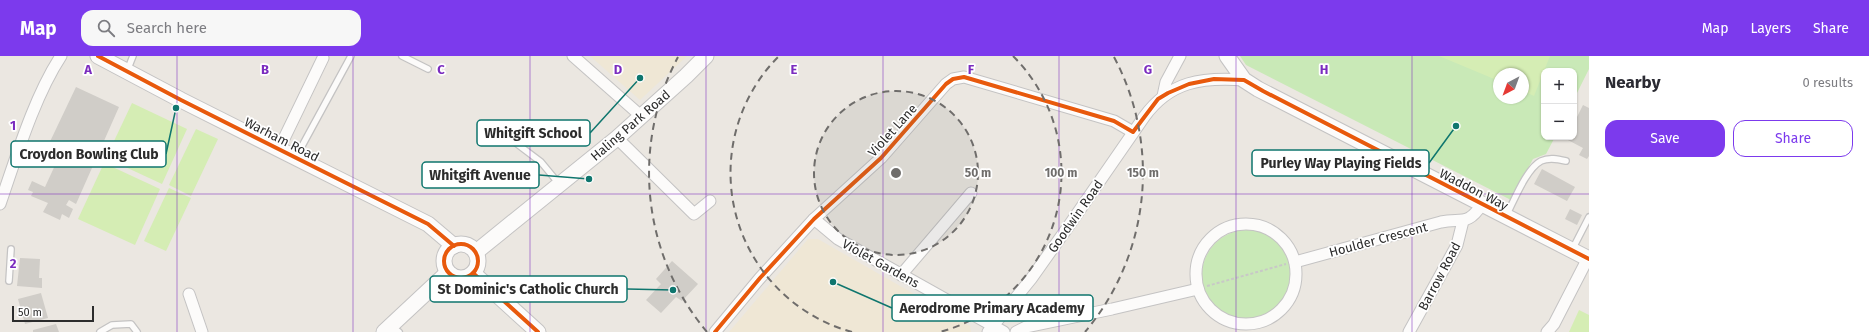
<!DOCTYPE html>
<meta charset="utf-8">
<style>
:root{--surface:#fff;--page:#f7f7f7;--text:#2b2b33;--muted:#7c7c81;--line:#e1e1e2;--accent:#7c3aed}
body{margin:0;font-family:"Fira Sans",sans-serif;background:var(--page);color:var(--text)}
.controls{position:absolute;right:12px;top:12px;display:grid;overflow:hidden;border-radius:8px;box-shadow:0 1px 3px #0004}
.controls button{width:36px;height:36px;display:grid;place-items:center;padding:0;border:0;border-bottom:1px solid var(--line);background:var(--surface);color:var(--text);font:20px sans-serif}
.compass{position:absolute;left:1493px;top:12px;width:36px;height:36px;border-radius:50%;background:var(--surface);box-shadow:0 1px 3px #0004;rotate:221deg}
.scale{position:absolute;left:12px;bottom:10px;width:82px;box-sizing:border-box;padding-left:4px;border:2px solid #2c2c2c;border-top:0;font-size:11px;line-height:14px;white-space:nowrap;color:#2c2c2c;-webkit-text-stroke:3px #fff;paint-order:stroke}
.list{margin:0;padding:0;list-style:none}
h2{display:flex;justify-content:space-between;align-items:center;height:52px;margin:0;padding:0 16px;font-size:17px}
h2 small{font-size:13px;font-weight:400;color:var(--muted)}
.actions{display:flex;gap:8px;padding:12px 16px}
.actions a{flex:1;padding:9px 0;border:1px solid var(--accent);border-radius:12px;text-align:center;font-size:14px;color:var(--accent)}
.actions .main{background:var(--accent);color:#fff}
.icon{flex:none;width:22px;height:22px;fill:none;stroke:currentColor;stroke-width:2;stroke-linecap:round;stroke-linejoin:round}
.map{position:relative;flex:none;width:1589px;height:276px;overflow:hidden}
header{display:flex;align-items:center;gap:24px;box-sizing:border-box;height:56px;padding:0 20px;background:var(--accent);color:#fff}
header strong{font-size:19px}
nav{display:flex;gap:22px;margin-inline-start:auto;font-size:14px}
.search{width:280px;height:36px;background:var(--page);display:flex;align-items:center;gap:10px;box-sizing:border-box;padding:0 14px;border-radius:12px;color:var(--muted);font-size:15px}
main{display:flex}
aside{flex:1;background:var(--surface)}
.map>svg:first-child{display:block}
.education{fill:#efe7d5}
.green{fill:#c9e9b7;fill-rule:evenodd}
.pitch{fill:#d5edb4}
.building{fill:#d0cdc8}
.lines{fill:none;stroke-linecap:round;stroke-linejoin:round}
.lane-casing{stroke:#c4c3c3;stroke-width:8}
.street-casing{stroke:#c4c3c3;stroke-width:13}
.secondary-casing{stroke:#c4c3c3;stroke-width:17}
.path{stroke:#c8c8c7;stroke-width:2;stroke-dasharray:3 2;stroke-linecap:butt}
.lane{stroke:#fcfbfa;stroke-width:5.5}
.street{stroke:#fcfbfa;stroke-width:11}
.secondary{stroke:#fcfbfa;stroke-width:15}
.cycleway-casing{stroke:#fff;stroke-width:6}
.cycleway{stroke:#e8590c;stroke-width:4}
.grid{fill:none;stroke:#7b2cbf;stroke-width:1;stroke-opacity:0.55}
.ring{fill:none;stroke:#6f6d6b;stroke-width:2;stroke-dasharray:7 5}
.labels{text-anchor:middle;stroke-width:3.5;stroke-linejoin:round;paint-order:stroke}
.street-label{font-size:13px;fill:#2c2c2c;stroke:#fff}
.grid-label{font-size:13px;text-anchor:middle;font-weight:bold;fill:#7b2cbf;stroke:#fff;stroke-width:3.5;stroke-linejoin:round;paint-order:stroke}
.centre{fill:#6f6d6b;stroke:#fff;stroke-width:2}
.ring-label{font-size:12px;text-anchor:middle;font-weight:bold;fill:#6f6d6b;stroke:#fff;stroke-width:3.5;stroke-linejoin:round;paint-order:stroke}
.leader{fill:none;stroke:#0f766e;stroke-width:1.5}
.callout-dot{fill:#0f766e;stroke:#fff;stroke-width:1.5}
.callout{fill:#fff;stroke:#0f766e;stroke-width:1.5}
.callout-label{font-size:14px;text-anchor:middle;font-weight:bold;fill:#2c2c2c}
</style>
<header>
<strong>Map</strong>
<div class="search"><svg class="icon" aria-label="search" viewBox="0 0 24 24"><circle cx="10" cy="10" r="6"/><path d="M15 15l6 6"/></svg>Search here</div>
<nav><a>Map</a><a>Layers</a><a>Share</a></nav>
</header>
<main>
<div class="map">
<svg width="1589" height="276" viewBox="0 0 1589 276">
<rect width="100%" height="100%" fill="#ebe7e1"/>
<!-- education -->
<g class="education">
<polygon points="590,0 687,0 640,44"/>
<polygon points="808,183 818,183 970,270 971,276 729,276"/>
</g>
<!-- green -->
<g class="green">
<path d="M1240,0H1589V13L1574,43V15H1544V81H1555L1546,98L1533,103L1511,144L1246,9ZM1499,18H1523V42H1499Z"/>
<circle cx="1247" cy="219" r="45"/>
</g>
<!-- pitch -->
<g class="pitch">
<polygon points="1439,0 1550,0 1534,40 1523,35 1523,18 1499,18 1499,25"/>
<polygon points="132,47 187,73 162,128 106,102"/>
<polygon points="196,73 218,83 191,140 169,129"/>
<polygon points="104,107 160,133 135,189 78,163"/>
<polygon points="169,132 191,142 166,195 144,185"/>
<polygon points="1579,254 1589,259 1589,276 1569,276"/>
</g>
<!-- building -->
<g class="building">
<polygon points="76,31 119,51 76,148 69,144 66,149 73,153 69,162 62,158 60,164 43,156 48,147 31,140 33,136 28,134 32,125 45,131 57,105 50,101 53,97 46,94"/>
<polygon points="1583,49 1589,52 1589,100 1587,103 1579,99 1583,92 1566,83 1567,81 1574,81 1574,67"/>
<polygon points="1542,113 1575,131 1567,145 1534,128"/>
<polygon points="1570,153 1582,159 1577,169 1565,163"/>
<polygon points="20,202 40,203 39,222 42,222 42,232 17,230"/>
<polygon points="672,205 698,228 682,245 676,241 661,257 646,244 661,228 656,223"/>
<polygon points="41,237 48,262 25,268 18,243"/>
<polygon points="56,268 59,276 33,276 33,274"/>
</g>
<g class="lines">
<!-- lane casing -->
<g class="lane-casing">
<g id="lane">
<polyline points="402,0 428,13"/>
<polyline points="127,15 133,0"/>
<polyline points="492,69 541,106 560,129"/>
<polyline points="296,101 351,0"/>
<path d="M1506,160C1514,145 1526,113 1541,105C1549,101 1558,103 1566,105"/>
<polyline points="1572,194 1589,161"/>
<polyline points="9,225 11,193"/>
<polyline points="391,270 399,276"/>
<polyline points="100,276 112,269 131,268 137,276"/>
</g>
</g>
<!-- street casing -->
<g class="street-casing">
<g id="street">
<polyline points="573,0 641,60"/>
<polyline points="1163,40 1166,26 1180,0"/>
<polyline points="617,82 694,158 710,145"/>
<polyline points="279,93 323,2"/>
<path d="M0,148C16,102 34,41 61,0"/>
<polyline points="814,163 838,183 1004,276"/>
<circle cx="1246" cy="218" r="50"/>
<path d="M1295,206L1441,166C1462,162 1468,170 1482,148"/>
<polyline points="901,219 971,137"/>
<polyline points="189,238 202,276"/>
<polyline points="715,276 760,222 814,163 881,102 946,28 953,23 964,21 1114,65 1133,76"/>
<path d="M988,276L1031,223L1070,168L1144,61C1170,25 1202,21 1244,24"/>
<polyline points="1016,276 1026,271 1112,253 1198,233"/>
<polyline points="1409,276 1457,189 1463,165"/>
<polyline points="1547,276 1554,268 1588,202"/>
</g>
</g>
<!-- secondary casing -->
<g class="secondary-casing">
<g id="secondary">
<polyline points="98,0 181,44 428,168 454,190"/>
<polyline points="1227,0 1244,24 1258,33 1589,203"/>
<circle cx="461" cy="205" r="17"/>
<polyline points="476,196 617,82 686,20 706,0"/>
<polyline points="473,217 538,276"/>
<polyline points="384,276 444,220 450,218"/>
</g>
</g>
<!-- path -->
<polyline class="path" points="1207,230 1286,208"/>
<!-- lane -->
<use href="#lane" class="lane"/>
<!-- street -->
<use href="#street" class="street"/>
<!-- secondary -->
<use href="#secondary" class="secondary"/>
<!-- cycleway casing -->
<g class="cycleway-casing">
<g id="cycleway">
<polyline points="98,0 181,44 428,168 454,190"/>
<circle cx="461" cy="205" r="17"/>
<polyline points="473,217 538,276"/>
<polyline points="715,276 760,222 814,163 881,102 946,28 953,23 964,21 1114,65 1133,76 1158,43 1168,37 1189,28 1214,23 1244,24 1263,35 1589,203"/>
</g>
</g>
<!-- cycleway -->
<use href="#cycleway" class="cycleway"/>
</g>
<!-- grid -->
<path class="grid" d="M177,0V276M353,0V276M530,0V276M706,0V276M883,0V276M1059,0V276M1236,0V276M1412,0V276M0,138H1589"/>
<!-- distance rings -->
<circle cx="896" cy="117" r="82" fill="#6f6d6b" fill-opacity=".12"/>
<g class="ring">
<circle cx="896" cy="117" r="82"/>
<path d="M852 276A165 165 0 0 1 779 0M1013 0A165 165 0 0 1 940 276"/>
<path d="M707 276A247 247 0 0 1 678 1M1114 1A247 247 0 0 1 1085 276"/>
</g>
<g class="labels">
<!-- street labels -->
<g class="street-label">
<text transform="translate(630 69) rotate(-41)" y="5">Haling Park Road</text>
<text transform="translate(892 74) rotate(-48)" y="5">Violet Lane</text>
<text transform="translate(282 83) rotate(27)" y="5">Warham Road</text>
<text transform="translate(1474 133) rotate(27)" y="5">Waddon Way</text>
<text transform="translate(1075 160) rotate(-55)" y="5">Goodwin Road</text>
<text transform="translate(1378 183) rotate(-15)" y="5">Houlder Crescent</text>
<text transform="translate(881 207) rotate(29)" y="5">Violet Gardens</text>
<text transform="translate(1439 220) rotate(-62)" y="5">Barrow Road</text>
</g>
</g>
<g class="grid-label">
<text x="88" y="18">A</text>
<text x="265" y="18">B</text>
<text x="441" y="18">C</text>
<text x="618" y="18">D</text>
<text x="794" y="18">E</text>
<text x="971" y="18">F</text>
<text x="1148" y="18">G</text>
<text x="1324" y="18">H</text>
<text x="13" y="74">1</text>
<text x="13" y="212">2</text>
</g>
<circle cx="896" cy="117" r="6" class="centre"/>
<g class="ring-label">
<text x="978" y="121">50 m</text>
<text x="1061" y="121">100 m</text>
<text x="1143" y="121">150 m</text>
</g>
<!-- callouts -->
<path class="leader" d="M640 22L590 77M176 52L166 98M1456 70L1429 107M589 123L539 119M673 234L627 233M833 226L892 252"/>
<g class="callout-dot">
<circle cx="640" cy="22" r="4"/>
<circle cx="176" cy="52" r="4"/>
<circle cx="1456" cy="70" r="4"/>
<circle cx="589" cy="123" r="4"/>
<circle cx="673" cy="234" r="4"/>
<circle cx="833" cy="226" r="4"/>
</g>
<g class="callout">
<rect x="477" y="64" width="113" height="26" rx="4"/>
<rect x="11" y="85" width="155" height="26" rx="4"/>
<rect x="1252" y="94" width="177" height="26" rx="4"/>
<rect x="422" y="106" width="117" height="26" rx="4"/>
<rect x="430" y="220" width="197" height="26" rx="4"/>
<rect x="892" y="239" width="201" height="26" rx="4"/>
</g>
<g class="callout-label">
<text x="533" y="82">Whitgift School</text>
<text x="89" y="103">Croydon Bowling Club</text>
<text x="1341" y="112">Purley Way Playing Fields</text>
<text x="480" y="124">Whitgift Avenue</text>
<text x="528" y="238">St Dominic's Catholic Church</text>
<text x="992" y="257">Aerodrome Primary Academy</text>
</g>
</svg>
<div class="controls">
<button>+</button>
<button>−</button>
</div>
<svg class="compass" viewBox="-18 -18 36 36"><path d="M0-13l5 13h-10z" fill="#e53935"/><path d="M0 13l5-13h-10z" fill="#7c7c81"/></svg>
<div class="scale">50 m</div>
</div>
<aside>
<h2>Nearby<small>0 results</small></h2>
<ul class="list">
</ul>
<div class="actions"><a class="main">Save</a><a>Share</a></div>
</aside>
</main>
